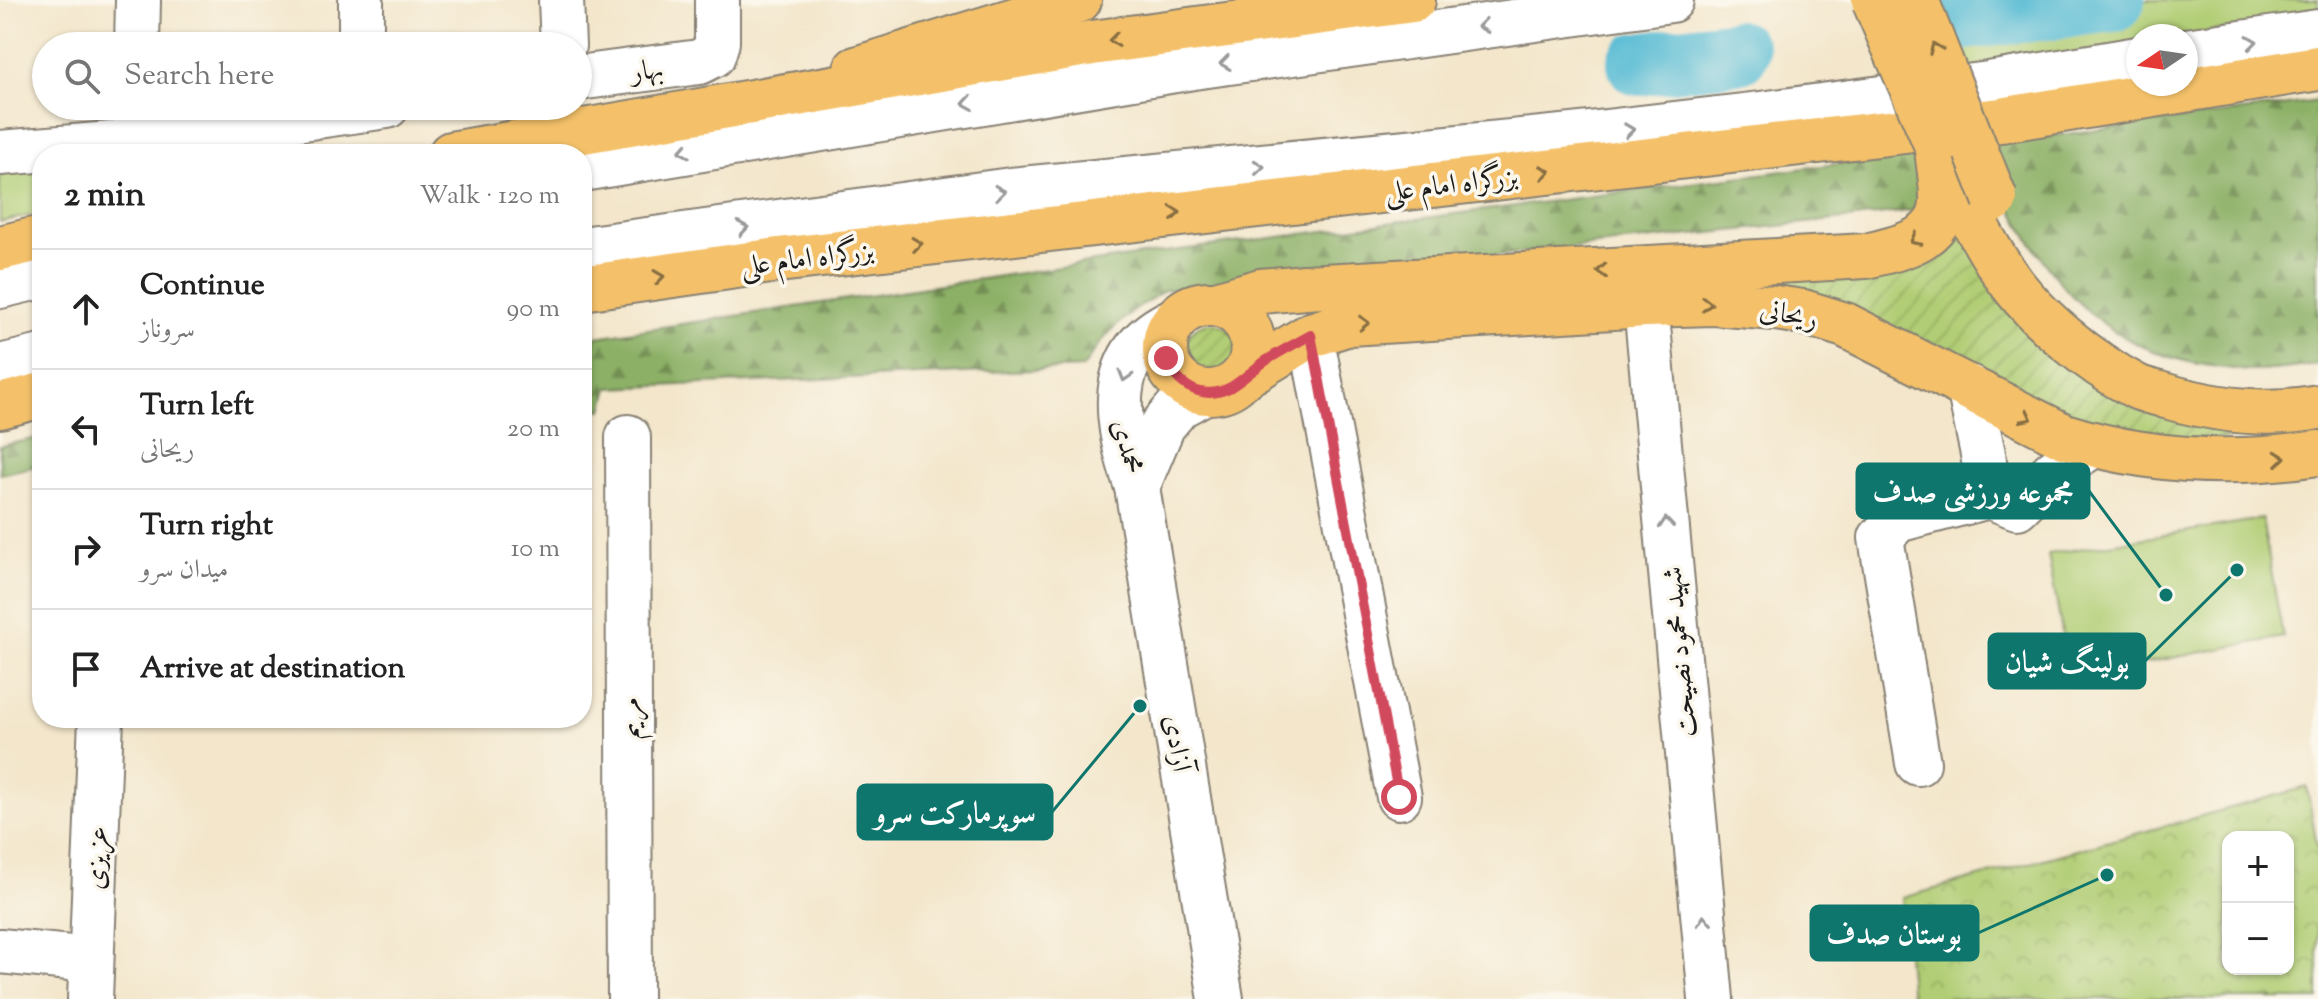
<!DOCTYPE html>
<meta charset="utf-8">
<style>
:root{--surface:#fff;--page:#f6f6f6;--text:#222;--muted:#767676;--line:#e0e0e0}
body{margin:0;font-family:"Sorts Mill Goudy",Amiri,serif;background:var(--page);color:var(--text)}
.controls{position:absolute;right:24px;bottom:24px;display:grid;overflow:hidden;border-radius:16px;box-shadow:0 2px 6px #0004}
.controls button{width:72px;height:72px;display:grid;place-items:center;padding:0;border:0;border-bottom:2px solid var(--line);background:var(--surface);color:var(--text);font:40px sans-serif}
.compass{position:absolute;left:2126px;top:24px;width:72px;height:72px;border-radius:50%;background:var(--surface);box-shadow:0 2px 6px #0004;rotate:257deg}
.stop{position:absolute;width:24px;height:24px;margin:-18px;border:6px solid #d1495b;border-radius:50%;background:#fff}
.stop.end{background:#d1495b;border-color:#fff;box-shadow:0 2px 8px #0008}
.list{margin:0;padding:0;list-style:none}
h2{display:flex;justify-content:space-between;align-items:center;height:104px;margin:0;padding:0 32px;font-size:34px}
h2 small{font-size:26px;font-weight:400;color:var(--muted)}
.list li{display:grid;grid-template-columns:52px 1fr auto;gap:24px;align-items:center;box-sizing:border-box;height:120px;padding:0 32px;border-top:2px solid var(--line)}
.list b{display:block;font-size:30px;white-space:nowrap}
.list p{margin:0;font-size:26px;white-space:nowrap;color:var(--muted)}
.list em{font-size:26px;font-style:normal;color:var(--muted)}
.icon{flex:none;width:44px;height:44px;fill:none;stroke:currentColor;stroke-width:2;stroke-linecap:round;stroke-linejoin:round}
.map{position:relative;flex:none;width:2318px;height:999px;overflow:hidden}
.search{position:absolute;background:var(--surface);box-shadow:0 2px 6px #0004;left:32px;top:32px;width:560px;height:88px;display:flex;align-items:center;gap:20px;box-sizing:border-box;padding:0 28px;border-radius:44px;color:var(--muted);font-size:30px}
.panel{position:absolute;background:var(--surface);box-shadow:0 2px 6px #0004;left:32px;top:144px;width:560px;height:584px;border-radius:32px}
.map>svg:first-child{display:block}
.grass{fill:#b1cd74;stroke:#667448;stroke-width:2}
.forest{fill:url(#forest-firs);stroke:#546641;stroke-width:2}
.park{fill:url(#park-crowns);stroke:#667448;stroke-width:2;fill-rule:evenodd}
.garden{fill:url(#garden-furrows);stroke:#667448;stroke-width:2}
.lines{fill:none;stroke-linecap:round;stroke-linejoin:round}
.river{stroke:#56bbd4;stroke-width:64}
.minor-casing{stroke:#888174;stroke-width:48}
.major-casing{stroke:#888174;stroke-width:48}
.highway-casing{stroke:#888174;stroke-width:48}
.minor{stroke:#fff;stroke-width:44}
.major{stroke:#f4c16a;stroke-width:44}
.highway{stroke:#f4c16a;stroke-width:44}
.major-bridge-casing{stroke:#888174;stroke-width:48;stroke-linecap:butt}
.major-bridge{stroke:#f4c16a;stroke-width:44}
.oneway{stroke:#999}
.oneway2{stroke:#886e43}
.route{stroke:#d1495b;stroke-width:10}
.labels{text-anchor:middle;stroke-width:7;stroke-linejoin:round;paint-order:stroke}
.street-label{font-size:28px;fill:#1c1c1c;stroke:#fbf7ec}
.leader{fill:none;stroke:#0f766e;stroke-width:3}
.callout-dot{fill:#0f766e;stroke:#fbf7ec;stroke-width:3}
.callout{fill:#0f766e;stroke:#0f766e;stroke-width:3}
.callout-label{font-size:30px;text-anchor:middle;font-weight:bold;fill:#fff}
</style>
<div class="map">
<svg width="2318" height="999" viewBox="0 0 2318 999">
<defs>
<pattern id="forest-firs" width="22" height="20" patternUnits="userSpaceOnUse" patternTransform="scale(2)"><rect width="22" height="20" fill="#8cb066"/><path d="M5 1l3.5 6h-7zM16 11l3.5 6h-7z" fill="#728e53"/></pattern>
<pattern id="park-crowns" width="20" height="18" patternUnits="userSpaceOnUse" patternTransform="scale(2)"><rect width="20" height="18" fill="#b1cd74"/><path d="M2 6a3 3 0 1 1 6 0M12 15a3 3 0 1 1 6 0" fill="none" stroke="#98af64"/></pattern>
<pattern id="garden-furrows" width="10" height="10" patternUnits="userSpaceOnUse" patternTransform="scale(2)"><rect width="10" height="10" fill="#b1cd74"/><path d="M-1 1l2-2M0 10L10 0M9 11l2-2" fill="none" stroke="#98af64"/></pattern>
</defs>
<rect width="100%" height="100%" fill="#fbf7ec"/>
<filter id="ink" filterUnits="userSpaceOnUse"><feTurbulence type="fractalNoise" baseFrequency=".0125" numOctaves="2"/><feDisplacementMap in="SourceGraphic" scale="16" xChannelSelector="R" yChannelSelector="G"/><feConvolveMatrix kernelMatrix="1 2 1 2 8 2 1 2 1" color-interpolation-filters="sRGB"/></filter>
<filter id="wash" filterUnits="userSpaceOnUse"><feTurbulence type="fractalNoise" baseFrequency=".006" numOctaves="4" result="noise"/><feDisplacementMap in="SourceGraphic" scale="32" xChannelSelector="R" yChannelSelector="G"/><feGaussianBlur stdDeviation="1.8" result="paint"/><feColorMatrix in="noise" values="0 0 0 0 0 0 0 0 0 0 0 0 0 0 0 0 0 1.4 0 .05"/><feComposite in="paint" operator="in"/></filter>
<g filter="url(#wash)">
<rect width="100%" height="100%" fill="#f3e6cb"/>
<!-- grass -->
<g class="grass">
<polygon points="1930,0 2318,0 2318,15 2182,36 2138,36 2138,43 1960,73"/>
<polygon points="42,167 42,213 0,222 0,173"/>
<polygon points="2262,519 2283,637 2070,677 2048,554"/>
</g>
<!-- forest -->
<g class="forest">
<path d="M2318,101V364L2309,366C2291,368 2272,371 2254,371C2242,371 2229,368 2217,367C2109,353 2054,291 2006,198L1854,218L1165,290C1127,314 1107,329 1083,368L609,388L603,410H582V339L1134,256Z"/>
<polygon points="42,437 42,465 0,474 0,446"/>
</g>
<!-- park -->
<path class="park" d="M2307,787L2318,852V999H1911L1902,898ZM2228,837H2288V969H2228Z"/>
<!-- garden -->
<g class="garden">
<polygon points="1951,224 2099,373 2318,414 2318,436 2139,440 1727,287"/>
<circle cx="1211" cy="348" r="25"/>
</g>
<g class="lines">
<!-- river -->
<g class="river">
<polyline points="1964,18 2113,0"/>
<polyline points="1639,64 1737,52"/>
</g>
</g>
</g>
<g filter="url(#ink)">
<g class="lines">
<!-- minor casing -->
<g class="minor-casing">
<g id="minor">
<polyline points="561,0 563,46"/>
<polyline points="137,46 138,0"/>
<polyline points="361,46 361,0"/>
<polyline points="2186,51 2318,32"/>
<polyline points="578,78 699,62 713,55 717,42 717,0"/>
<polyline points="135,142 136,106"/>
<polyline points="0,153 135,142 387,106"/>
<polyline points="582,169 1193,67 1671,0"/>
<polyline points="582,249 1011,190 1573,136 1760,114 1989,84 2138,59"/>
<polyline points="0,286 42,276"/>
<polyline points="1646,305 1711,999"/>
<path d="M1175,320C1101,353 1116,425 1137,487L1221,999"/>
<polyline points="1311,335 1399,797"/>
<polyline points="0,367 42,357"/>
<polyline points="1969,387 1983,454 1989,496 2017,507 2054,471 2093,445"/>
<polyline points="628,437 630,999"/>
<polyline points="1137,487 1163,425 1179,406 1203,393"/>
<polyline points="1918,763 1881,538 1897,520 1989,496"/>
<polyline points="0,951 90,960"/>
<polyline points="90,999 101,718"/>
</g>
</g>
<!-- major casing -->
<g class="major-casing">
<g id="major">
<polyline points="856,69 1079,0"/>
<path d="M1945,163C1962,200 1980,237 2003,271C2032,315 2090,363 2137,387C2146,391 2157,393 2166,396C2215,410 2267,417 2318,407"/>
<circle cx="1209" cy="348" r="44"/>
<path d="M1216,304L1261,291L1305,287L1866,256C1895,249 1941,241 1942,203C1943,185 1938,165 1937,146"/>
<path d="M1244,376L1311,335L1349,323L1646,305L1714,303L1775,308L1803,312L1845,325L2064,436C2147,462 2233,466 2318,453"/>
</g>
</g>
<!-- highway casing -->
<g class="highway-casing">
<g id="highway">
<polyline points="451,154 1092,43 1413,0"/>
<polyline points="0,248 42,238"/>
<polyline points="582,288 778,260 2001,120 2318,68"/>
<polyline points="0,406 42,395"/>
</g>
</g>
<!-- minor -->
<use href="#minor" class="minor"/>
<!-- major -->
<use href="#major" class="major"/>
<!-- highway -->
<use href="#highway" class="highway"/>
<!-- major-bridge casing -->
<g class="major-bridge-casing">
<g id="major-bridge">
<polyline points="1874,0 1937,146"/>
<polyline points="1916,0 1995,199"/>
</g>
</g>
<!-- major-bridge -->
<use href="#major-bridge" class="major-bridge"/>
</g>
<!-- one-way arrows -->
<defs><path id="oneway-chevron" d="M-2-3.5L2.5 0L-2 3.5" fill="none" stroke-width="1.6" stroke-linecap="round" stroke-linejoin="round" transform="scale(2)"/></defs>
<g class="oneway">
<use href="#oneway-chevron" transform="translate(1483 26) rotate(172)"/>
<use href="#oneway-chevron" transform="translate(2252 42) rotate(-8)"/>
<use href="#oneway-chevron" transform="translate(1225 63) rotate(172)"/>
<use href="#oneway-chevron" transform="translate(968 103) rotate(171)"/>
<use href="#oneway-chevron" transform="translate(1629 130) rotate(-7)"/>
<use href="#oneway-chevron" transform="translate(684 151) rotate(170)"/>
<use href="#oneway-chevron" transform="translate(1259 167) rotate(-5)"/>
<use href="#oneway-chevron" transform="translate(1000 192) rotate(-7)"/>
<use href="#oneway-chevron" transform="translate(743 228) rotate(-9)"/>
<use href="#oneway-chevron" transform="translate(1125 376) rotate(107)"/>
<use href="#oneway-chevron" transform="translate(1666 523) rotate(-95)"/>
<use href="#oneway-chevron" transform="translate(1704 921) rotate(-95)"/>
</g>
<g class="oneway2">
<use href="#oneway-chevron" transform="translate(1114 40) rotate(172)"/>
<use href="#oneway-chevron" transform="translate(1935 48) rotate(-111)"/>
<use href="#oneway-chevron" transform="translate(1545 172) rotate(-7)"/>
<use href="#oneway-chevron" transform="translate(1175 213) rotate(-6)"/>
<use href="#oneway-chevron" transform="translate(1915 240) rotate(152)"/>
<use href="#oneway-chevron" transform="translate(917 244) rotate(-7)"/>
<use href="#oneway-chevron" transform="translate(1602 271) rotate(177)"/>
<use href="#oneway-chevron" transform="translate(659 277) rotate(-8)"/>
<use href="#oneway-chevron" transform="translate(1707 304)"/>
<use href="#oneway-chevron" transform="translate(1364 323) rotate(-2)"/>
<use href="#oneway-chevron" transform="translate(2027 417) rotate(27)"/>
<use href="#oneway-chevron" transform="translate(2280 458) rotate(-6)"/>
</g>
</g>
<g class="lines" filter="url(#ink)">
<!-- route -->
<path class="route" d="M1166,358C1176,386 1203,402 1231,387C1243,380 1255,368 1267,360C1281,351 1296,343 1311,335L1399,797"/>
</g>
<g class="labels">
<!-- street labels -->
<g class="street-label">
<text transform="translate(647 69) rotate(-7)" y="10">بهار</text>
<text transform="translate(1451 183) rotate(-7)" y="10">بزرگراه امام علی</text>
<text transform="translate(807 257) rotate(-7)" y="10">بزرگراه امام علی</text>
<text transform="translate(1789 313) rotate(10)" y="10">ریحانی</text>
<text transform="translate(1129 446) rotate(75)" y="10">محمدی</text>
<text transform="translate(1678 652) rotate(-95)" y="10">شهید محمود نصیحت</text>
<text transform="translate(629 718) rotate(-90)" y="10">مریم</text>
<text transform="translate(1179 743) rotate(81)" y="10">آزادی</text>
<text transform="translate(95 858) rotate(-87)" y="10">عزیزی</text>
</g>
</g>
<!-- callouts -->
<path class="leader" d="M2166 595L2089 491M2237 570L2145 661M1140 706L1052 812M2107 875L1978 933"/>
<g class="callout-dot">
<circle cx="2166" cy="595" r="8"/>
<circle cx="2237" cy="570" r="8"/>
<circle cx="1140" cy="706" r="8"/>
<circle cx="2107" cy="875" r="8"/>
</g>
<g class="callout">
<rect x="1857" y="464" width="232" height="54" rx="8"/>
<rect x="1989" y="634" width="156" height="54" rx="8"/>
<rect x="858" y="785" width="194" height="54" rx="8"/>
<rect x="1811" y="906" width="167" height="54" rx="8"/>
</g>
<g class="callout-label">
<text x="1973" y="502">مجموعه ورزشی صدف</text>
<text x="2067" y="672">بولینگ شیان</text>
<text x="955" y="823">سوپرمارکت سرو</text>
<text x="1894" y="944">بوستان صدف</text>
</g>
</svg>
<div class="controls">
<button>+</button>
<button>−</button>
</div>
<svg class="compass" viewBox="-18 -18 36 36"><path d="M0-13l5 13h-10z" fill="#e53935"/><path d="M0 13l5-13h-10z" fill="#767676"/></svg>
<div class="stop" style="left:1399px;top:797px"></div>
<div class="stop end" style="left:1166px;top:358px"></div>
<div class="search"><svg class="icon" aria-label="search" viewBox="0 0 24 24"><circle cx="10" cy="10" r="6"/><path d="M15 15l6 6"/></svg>Search here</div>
<section class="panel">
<h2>2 min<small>Walk · 120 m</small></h2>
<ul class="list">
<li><svg class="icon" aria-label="ahead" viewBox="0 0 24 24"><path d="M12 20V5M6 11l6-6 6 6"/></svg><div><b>Continue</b><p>سروناز</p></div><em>90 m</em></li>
<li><svg class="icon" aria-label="left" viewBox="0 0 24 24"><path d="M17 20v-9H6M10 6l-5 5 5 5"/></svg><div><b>Turn left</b><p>ریحانی</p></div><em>20 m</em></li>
<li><svg class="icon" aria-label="right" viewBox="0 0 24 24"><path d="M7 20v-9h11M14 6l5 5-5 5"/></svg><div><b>Turn right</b><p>میدان سرو</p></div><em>10 m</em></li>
<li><svg class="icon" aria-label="arrive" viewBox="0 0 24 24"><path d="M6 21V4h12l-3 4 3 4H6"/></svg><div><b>Arrive at destination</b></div></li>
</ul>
</section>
</div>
